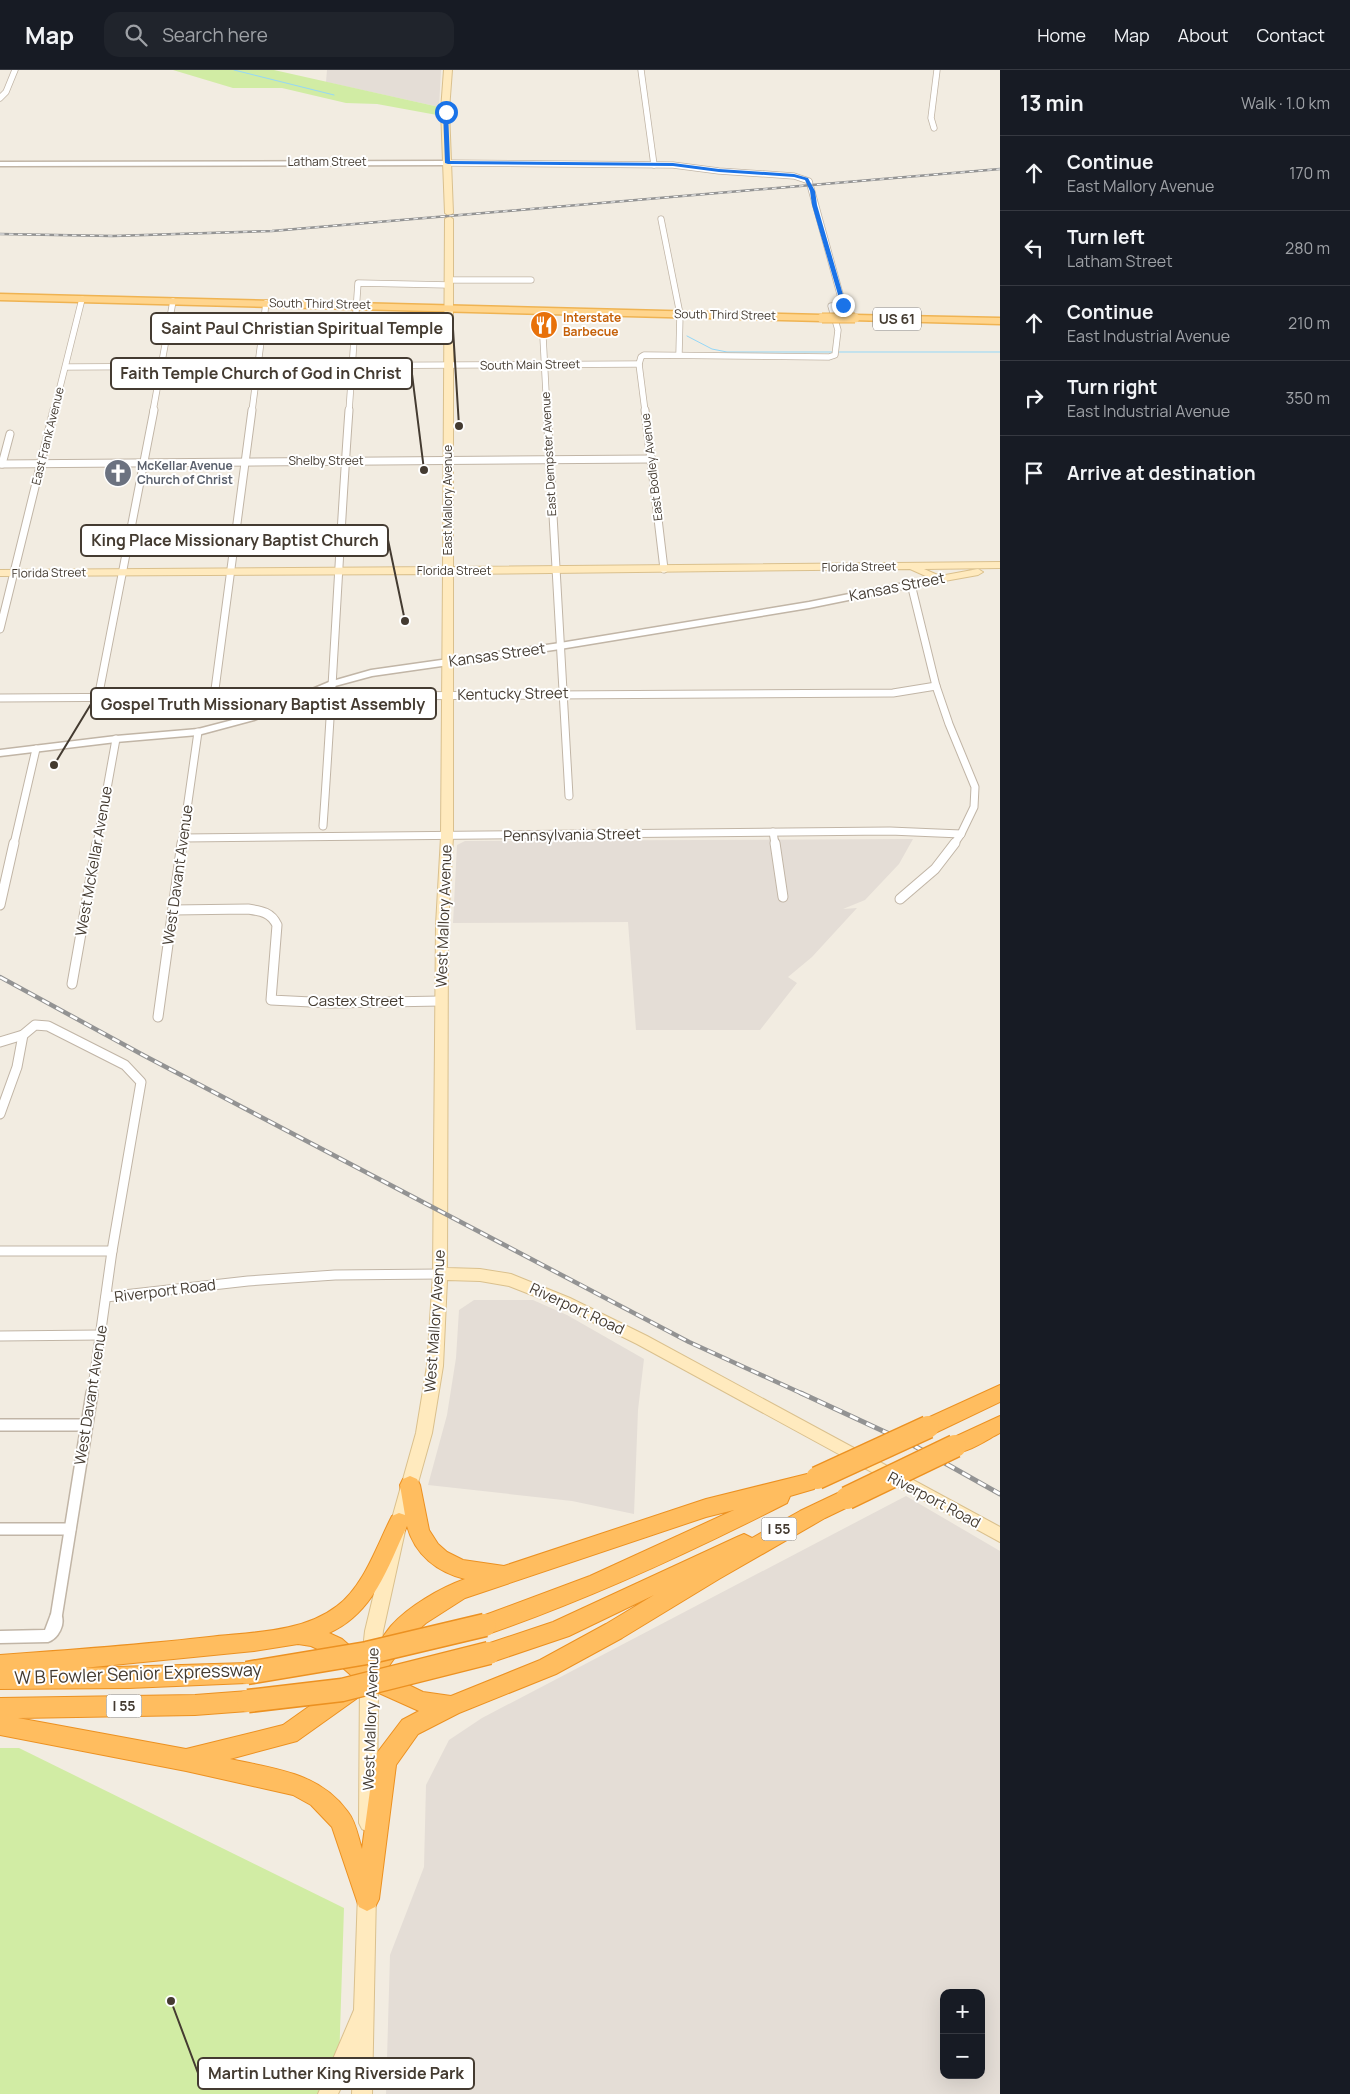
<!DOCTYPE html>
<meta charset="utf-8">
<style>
:root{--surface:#171b24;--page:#20242c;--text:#f1f3f6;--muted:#9ea1a6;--line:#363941}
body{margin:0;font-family:Manrope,sans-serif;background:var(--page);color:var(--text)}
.controls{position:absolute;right:15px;bottom:15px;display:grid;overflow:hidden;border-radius:10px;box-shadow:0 5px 20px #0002}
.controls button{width:45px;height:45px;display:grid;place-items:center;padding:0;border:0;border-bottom:1px solid var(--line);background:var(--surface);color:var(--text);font:25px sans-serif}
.stop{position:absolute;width:15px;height:15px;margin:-11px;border:4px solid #1a73e8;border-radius:50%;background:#fff}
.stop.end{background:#1a73e8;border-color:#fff;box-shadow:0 1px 5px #0008}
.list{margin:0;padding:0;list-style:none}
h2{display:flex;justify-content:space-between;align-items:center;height:65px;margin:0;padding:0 20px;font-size:21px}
h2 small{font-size:16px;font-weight:400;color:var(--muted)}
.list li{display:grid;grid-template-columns:32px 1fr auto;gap:15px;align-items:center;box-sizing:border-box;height:75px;padding:0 20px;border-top:1px solid var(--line)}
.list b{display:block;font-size:19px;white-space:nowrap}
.list p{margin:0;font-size:16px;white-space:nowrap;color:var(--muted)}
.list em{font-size:16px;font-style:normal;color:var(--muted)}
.icon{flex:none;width:28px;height:28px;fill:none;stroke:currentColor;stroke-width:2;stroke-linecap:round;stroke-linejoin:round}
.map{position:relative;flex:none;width:1000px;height:2024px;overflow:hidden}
header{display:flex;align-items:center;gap:30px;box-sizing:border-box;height:70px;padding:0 25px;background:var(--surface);border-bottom:1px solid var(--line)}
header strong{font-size:24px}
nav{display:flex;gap:28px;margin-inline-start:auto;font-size:18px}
.search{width:350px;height:45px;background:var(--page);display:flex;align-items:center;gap:12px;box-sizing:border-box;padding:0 18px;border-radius:15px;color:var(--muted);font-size:19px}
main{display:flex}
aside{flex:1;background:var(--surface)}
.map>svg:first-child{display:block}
.industrial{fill:#e4ddd6;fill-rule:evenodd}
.green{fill:#d1eca4}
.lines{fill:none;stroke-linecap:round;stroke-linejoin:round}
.stream{stroke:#95d7f7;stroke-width:1}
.minor-far3-casing{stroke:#c1b5a6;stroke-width:7}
.minor-far2-casing{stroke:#c1b5a6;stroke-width:9}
.minor-far1-casing{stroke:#c1b5a6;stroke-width:11}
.minor-casing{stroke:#c1b5a6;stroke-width:14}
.tertiary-casing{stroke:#c1b5a6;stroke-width:3}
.secondary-casing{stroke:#dac08d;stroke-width:2}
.primary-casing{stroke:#efb352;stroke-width:3}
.motorway-casing{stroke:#ec9121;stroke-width:2}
.minor-far3{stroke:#fff;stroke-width:5.5}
.minor-far2{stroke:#fff;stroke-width:7}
.minor-far1{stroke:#fff;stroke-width:9}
.minor{stroke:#fff;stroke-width:11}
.tertiary{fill:#fff;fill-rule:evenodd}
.secondary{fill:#ffeabe;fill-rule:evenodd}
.primary{fill:#ffd58d;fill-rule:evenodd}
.motorway{fill:#ffbd5f;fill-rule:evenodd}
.rail-far2-casing{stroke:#939393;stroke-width:2.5}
.rail-far1-casing{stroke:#939393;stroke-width:4.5}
.rail-casing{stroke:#939393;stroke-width:5}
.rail-far2{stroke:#fff;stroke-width:1;stroke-dasharray:4.5;stroke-linecap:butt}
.rail-far1{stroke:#fff;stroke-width:2.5;stroke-dasharray:8;stroke-linecap:butt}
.rail{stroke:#fff;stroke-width:3;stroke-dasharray:9;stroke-linecap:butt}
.primary-bridge-casing{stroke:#efb352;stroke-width:11;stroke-linecap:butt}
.motorway-bridge-casing{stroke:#ec9121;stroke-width:25;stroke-linecap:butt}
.primary-bridge{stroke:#ffd58d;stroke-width:9}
.motorway-bridge{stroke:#ffbd5f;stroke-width:22}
.route{fill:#1a73e8}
.labels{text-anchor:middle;stroke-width:4;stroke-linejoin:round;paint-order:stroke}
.far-street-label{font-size:12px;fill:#443b31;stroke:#fff}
.far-food-label{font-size:12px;font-weight:bold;fill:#c56008;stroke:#fff;text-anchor:start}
.far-worship-label{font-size:12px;font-weight:bold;fill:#5b616d;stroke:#fff;text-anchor:start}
.shield{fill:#fff;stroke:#7c766f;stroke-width:1}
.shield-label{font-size:14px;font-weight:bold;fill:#443b31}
.street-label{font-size:15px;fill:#443b31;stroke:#fff}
.near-street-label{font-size:18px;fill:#443b31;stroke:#fff}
.leader{fill:none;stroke:#443b31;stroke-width:2}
.callout-dot{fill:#443b31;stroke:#fff;stroke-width:2}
.callout{fill:#fff;stroke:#443b31;stroke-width:2}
.callout-label{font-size:16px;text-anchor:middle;font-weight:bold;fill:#443b31}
</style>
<header>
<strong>Map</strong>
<div class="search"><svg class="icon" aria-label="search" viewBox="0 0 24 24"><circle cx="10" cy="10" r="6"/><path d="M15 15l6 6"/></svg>Search here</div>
<nav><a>Home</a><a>Map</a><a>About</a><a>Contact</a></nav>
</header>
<main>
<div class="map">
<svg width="1000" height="2024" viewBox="0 0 1000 2024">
<rect width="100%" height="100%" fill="#f2ece1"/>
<!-- industrial -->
<g class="industrial">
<polygon points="327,0 441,0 439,37 326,12"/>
<polygon points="913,769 899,794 865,830 843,839 857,838 812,887 788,907 797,913 760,960 636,960 628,852 453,853 457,775 465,771"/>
<polygon points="474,1230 533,1230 567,1245 644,1289 638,1340 634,1444 572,1431 428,1415 447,1345 456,1288 459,1240"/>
<path d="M906,1426L1000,1481V2024H386L390,1885L424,1797L426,1715L449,1670L482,1648ZM944,1923H981V2005H944Z"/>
</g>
<!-- green -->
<g class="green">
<polygon points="173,0 274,0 439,37 437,45 377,34 346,33 282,18 233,18"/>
<polygon points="0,1678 19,1678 344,1838 338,2024 0,2024"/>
</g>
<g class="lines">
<!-- stream -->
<g class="stream">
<polyline points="234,0 334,25"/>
<polyline points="687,266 712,279 727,282 1000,282"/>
</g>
<!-- minor-far3 casing -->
<g class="minor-far3-casing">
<g id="minor-far3">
<polyline points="641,0 654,95"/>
<polyline points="0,28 6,22 15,0"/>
<polyline points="934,58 931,48 937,0"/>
<polyline points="448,93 673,95 719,101 794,106 809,111 843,235 831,236 838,260 835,285 829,287 644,285 641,287 639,294 645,341"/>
<polyline points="661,149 680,244 679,284"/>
<polyline points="449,210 531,210"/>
<polyline points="543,267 547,341"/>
<polyline points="66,297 639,294"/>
<polyline points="54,341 82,229"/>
<polyline points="153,341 173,231"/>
<polyline points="252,341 266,233"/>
<polyline points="349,341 358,213 449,215"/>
</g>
</g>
<!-- minor-far2 casing -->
<g class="minor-far2-casing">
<g id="minor-far2">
<polyline points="547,340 569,726"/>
<polyline points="645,340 664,499"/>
<polyline points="0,394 652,389"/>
<polyline points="2,394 10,364"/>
<polyline points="911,514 936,616 949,654 975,717 974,737 961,764 954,774"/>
<polyline points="0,559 54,340"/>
<polyline points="214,627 252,340"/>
<polyline points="0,628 893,623 936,616"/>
<polyline points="98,628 154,340"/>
<path d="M323,756C333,617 339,478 349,340"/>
<polyline points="773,762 775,774"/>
<polyline points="183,768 890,761 961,764"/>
<polyline points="14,774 36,679"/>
<polyline points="97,774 116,669"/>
<polyline points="182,774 198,662"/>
</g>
</g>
<!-- minor-far1 casing -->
<g class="minor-far1-casing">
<g id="minor-far1">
<polyline points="775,773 783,827"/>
<polyline points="900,829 935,799 955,773"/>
<polyline points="0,835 14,773"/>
<path d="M173,840L248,839C261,841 271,842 277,855L271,930L331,933L441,931"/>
<polyline points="72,914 97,773"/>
<polyline points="158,947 182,773"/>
<polyline points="0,972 23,965"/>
<polyline points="0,1044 17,997 23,965 35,955 48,956 125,995 141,1012 112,1181 92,1324"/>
<polyline points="0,1181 112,1181"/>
<polyline points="106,1227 248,1211 335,1205 440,1204"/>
<polyline points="0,1266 101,1265"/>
</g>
</g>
<!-- minor casing -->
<g class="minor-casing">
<g id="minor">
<polyline points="0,1355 86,1355"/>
<polyline points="0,1459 70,1459"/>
<polyline points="56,1548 92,1323"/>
</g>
</g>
<!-- tertiary casing -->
<g class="tertiary-casing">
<g id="tertiary">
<polygon points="0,92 448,91 451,93 448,95 0,96"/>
<polygon points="939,506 943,509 942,511 809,538 560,579 372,606 335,616 254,650 198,665 116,672 0,686 0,680 116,666 198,659 248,646 329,612 371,600 560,573 809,532"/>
<path d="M56,1542L61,1544C66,1554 58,1569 48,1572L0,1573V1561L45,1560L51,1544Z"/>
</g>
</g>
<!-- secondary casing -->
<g class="secondary-casing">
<g id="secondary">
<polygon points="444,0 452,0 449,40 453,143 449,146 445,143 441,40"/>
<polygon points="449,146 453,149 453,497 1000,492 1000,498 924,499 940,506 978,499 983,502 978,505 939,512 910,499 453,504 453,767 448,855 447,1198 480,1199 511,1204 570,1228 647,1266 1000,1457 1000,1472 637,1274 560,1236 509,1216 480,1211 447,1210 443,1296 432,1363 407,1452 383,1561 378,1607 377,1753 374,1759 368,1762 362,1759 359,1753 360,1607 365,1561 391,1452 416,1363 427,1296 433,1204 436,855 441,767 443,504 0,506 0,500 443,497 445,149"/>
<polygon points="367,1813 374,1816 376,1822 372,2024 352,2024 353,1993 338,2024 318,2024 354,1940 358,1822 360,1816"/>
</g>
</g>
<!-- primary casing -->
<g class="primary-casing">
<g id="primary">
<polygon points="0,224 822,245 827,248 822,251 0,230"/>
<polygon points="855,245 1000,248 1000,254 851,250 851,246"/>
</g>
</g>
<!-- motorway casing -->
<g class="motorway-casing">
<g id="motorway">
<polygon points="1000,1315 1000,1332 935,1363 928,1365 921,1363 918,1357 921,1351"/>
<path d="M1000,1346V1363C986,1370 963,1387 948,1382L945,1376L948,1370Z"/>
<path d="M807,1404L814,1407L817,1413L814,1419L790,1426L787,1433C689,1483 590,1529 485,1565L477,1562L474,1555L477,1548L590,1506L734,1440L706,1447L465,1528L426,1553L407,1570L384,1603L423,1622L451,1626L540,1590L606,1554L654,1525L569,1566L489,1593L481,1590L478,1583L481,1576L553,1552L737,1467L744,1464L752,1468L800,1441L840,1422L847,1419L854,1422L857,1428L854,1434L825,1448L719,1509L622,1568L556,1604L459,1643L418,1664L396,1695L379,1829L375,1837L367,1841L359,1837L332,1757L311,1735L293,1725L186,1701L0,1665V1628L195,1625L248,1621L256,1624L259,1631L256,1638L248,1641L195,1645L18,1648L186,1679L283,1655L352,1606L326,1583L311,1576L298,1574L254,1581L83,1598L247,1593L255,1596L258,1603L255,1610L247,1613L129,1618L0,1619V1585C70,1580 139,1575 209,1567C251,1562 302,1563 337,1536C364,1516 377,1475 392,1446L399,1443L405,1445L400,1415L403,1409L410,1406L417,1409L420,1415L429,1460L438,1474L447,1482L463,1490L504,1496L706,1429ZM407,1456C415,1485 437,1502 465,1509C440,1518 409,1536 391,1556C382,1567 375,1580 367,1591L342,1569L329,1563C374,1543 387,1498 407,1456ZM370,1619L419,1641L402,1650L377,1683L374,1691L362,1779C358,1767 356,1752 348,1742C319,1702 275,1699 230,1689L297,1671Z"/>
</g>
</g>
<!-- minor-far3 -->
<use href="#minor-far3" class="minor-far3"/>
<!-- minor-far2 -->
<use href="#minor-far2" class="minor-far2"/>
<!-- minor-far1 -->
<use href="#minor-far1" class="minor-far1"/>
<!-- minor -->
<use href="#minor" class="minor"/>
<!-- tertiary -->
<use href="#tertiary" class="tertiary"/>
<!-- secondary -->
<use href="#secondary" class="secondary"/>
<!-- primary -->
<use href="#primary" class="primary"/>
<!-- motorway -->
<use href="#motorway" class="motorway"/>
<!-- rail-far2 casing -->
<g class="rail-far2-casing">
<polyline id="rail-far2" points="0,164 113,166 272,161 1000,99"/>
</g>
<!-- rail-far1 casing -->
<g class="rail-far1-casing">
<polyline id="rail-far1" points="0,907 143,985 689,1272 803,1324"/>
</g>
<!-- rail casing -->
<g class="rail-casing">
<polyline id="rail" points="801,1323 911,1374 1000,1424"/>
</g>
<!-- rail-far2 -->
<use href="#rail-far2" class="rail-far2"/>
<!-- rail-far1 -->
<use href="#rail-far1" class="rail-far1"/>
<!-- rail -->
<use href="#rail" class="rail"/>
<!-- primary-bridge casing -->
<g class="primary-bridge-casing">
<polyline id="primary-bridge" points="822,248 855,248"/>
</g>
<!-- motorway-bridge casing -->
<g class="motorway-bridge-casing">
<g id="motorway-bridge">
<polyline points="817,1408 928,1357"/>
<polyline points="847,1428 955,1376"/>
<polyline points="247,1603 367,1583 485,1555"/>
<polyline points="248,1631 342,1620 489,1583"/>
</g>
</g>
<!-- primary-bridge -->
<use href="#primary-bridge" class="primary-bridge"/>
<!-- motorway-bridge -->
<use href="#motorway-bridge" class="motorway-bridge"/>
</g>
<!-- route -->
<polygon class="route" points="446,40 448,42 450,91 673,93 719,99 794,104 808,108 815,121 817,135 846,235 843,237 841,235 812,135 810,121 805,110 794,107 719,102 673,96 448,94 445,93 443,42"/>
<!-- icons -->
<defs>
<g id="restaurant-disc" transform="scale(1.4375)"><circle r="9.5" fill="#e8710a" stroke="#fff"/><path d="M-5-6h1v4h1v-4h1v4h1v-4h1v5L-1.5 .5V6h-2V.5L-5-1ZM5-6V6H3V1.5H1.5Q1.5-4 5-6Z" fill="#fff"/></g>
<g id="church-disc" transform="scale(1.4375)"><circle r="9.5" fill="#6b7280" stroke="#fff"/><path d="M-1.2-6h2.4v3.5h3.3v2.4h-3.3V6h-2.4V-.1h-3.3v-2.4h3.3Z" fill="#fff"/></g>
</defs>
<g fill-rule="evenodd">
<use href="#restaurant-disc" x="544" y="255"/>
<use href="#church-disc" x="118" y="403"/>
</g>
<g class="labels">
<!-- far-street labels -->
<g class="far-street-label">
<text x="327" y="96">Latham Street</text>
<text transform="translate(320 234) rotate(1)" y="4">South Third Street</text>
<text transform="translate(725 245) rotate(1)" y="4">South Third Street</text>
<text transform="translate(530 295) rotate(-1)" y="4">South Main Street</text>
<text transform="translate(48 366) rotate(-76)" y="4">East Frank Avenue</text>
<text transform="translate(549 384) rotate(-93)" y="4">East Dempster Avenue</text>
<text x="326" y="395">Shelby Street</text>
<text transform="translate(652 397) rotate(-97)" y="4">East Bodley Avenue</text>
<text transform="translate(448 430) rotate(-90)" y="4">East Mallory Avenue</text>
<text transform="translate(859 497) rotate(-1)" y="4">Florida Street</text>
<text x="454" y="505">Florida Street</text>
<text transform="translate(49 503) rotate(-1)" y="4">Florida Street</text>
</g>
<!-- far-food labels -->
<g class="far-food-label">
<text x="563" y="252">Interstate<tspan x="563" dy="14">Barbecue</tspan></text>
</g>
<!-- far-worship labels -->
<g class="far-worship-label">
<text x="137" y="400">McKellar Avenue<tspan x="137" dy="14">Church of Christ</tspan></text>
</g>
<!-- shield labels -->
<g class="shield">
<rect x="873" y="237.5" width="48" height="23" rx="4"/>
<rect x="761.5" y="1447.5" width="35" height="23" rx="4"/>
<rect x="106.5" y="1624.5" width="35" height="23" rx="4"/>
</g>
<g class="shield-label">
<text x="897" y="254">US 61</text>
<text x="779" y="1464">I 55</text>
<text x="124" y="1641">I 55</text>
</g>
<!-- street labels -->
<g class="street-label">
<text transform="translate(897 517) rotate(-11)" y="5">Kansas Street</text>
<text transform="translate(497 585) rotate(-8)" y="5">Kansas Street</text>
<text transform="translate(513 624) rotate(-1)" y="5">Kentucky Street</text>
<text transform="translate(572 765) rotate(-1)" y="5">Pennsylvania Street</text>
<text transform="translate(94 791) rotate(-80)" y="5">West McKellar Avenue</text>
<text transform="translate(178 805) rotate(-82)" y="5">West Davant Avenue</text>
<text transform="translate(444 846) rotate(-88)" y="5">West Mallory Avenue</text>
<text x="356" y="936">Castex Street</text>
<text transform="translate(165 1221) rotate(-7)" y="5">Riverport Road</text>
<text transform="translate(577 1239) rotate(25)" y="5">Riverport Road</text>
<text transform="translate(435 1251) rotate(-86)" y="5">West Mallory Avenue</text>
<text transform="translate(91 1325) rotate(-81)" y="5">West Davant Avenue</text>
<text transform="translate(934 1430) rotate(28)" y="5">Riverport Road</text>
<text transform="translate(371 1649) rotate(-88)" y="5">West Mallory Avenue</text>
</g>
<!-- near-street labels -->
<g class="near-street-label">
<text transform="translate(138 1604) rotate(-2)" y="6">W B Fowler Senior Expressway</text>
</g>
</g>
<!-- callouts -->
<path class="leader" d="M459 356L453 259M424 400L412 304M405 551L388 470M54 695L91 634M171 1931L198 2003"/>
<g class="callout-dot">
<circle cx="459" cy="356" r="5"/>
<circle cx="424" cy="400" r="5"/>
<circle cx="405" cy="551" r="5"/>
<circle cx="54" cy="695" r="5"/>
<circle cx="171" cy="1931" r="5"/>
</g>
<g class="callout">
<rect x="151" y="243" width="302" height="31" rx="5"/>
<rect x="111" y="288" width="301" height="31" rx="5"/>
<rect x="81" y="455" width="307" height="31" rx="5"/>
<rect x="91" y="618" width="345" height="31" rx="5"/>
<rect x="198" y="1988" width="276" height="31" rx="5"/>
</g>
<g class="callout-label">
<text x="302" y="264">Saint Paul Christian Spiritual Temple</text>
<text x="261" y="309">Faith Temple Church of God in Christ</text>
<text x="235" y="476">King Place Missionary Baptist Church</text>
<text x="263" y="640">Gospel Truth Missionary Baptist Assembly</text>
<text x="336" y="2009">Martin Luther King Riverside Park</text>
</g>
</svg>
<div class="controls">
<button>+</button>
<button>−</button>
</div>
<div class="stop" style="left:446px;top:42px"></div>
<div class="stop end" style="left:843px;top:235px"></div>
</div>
<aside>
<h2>13 min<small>Walk · 1.0 km</small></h2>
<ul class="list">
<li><svg class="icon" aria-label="ahead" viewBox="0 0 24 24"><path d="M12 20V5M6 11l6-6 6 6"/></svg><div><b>Continue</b><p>East Mallory Avenue</p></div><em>170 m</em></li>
<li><svg class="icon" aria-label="left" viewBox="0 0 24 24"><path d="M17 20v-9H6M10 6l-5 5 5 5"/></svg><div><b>Turn left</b><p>Latham Street</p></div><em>280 m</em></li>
<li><svg class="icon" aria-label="ahead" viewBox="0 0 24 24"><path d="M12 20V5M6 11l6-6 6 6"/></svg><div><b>Continue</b><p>East Industrial Avenue</p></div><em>210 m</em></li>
<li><svg class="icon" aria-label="right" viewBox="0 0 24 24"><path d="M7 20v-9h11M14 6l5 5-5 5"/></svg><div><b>Turn right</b><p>East Industrial Avenue</p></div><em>350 m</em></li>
<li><svg class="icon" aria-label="arrive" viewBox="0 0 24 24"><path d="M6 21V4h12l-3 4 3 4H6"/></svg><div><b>Arrive at destination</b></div></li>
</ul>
</aside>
</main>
